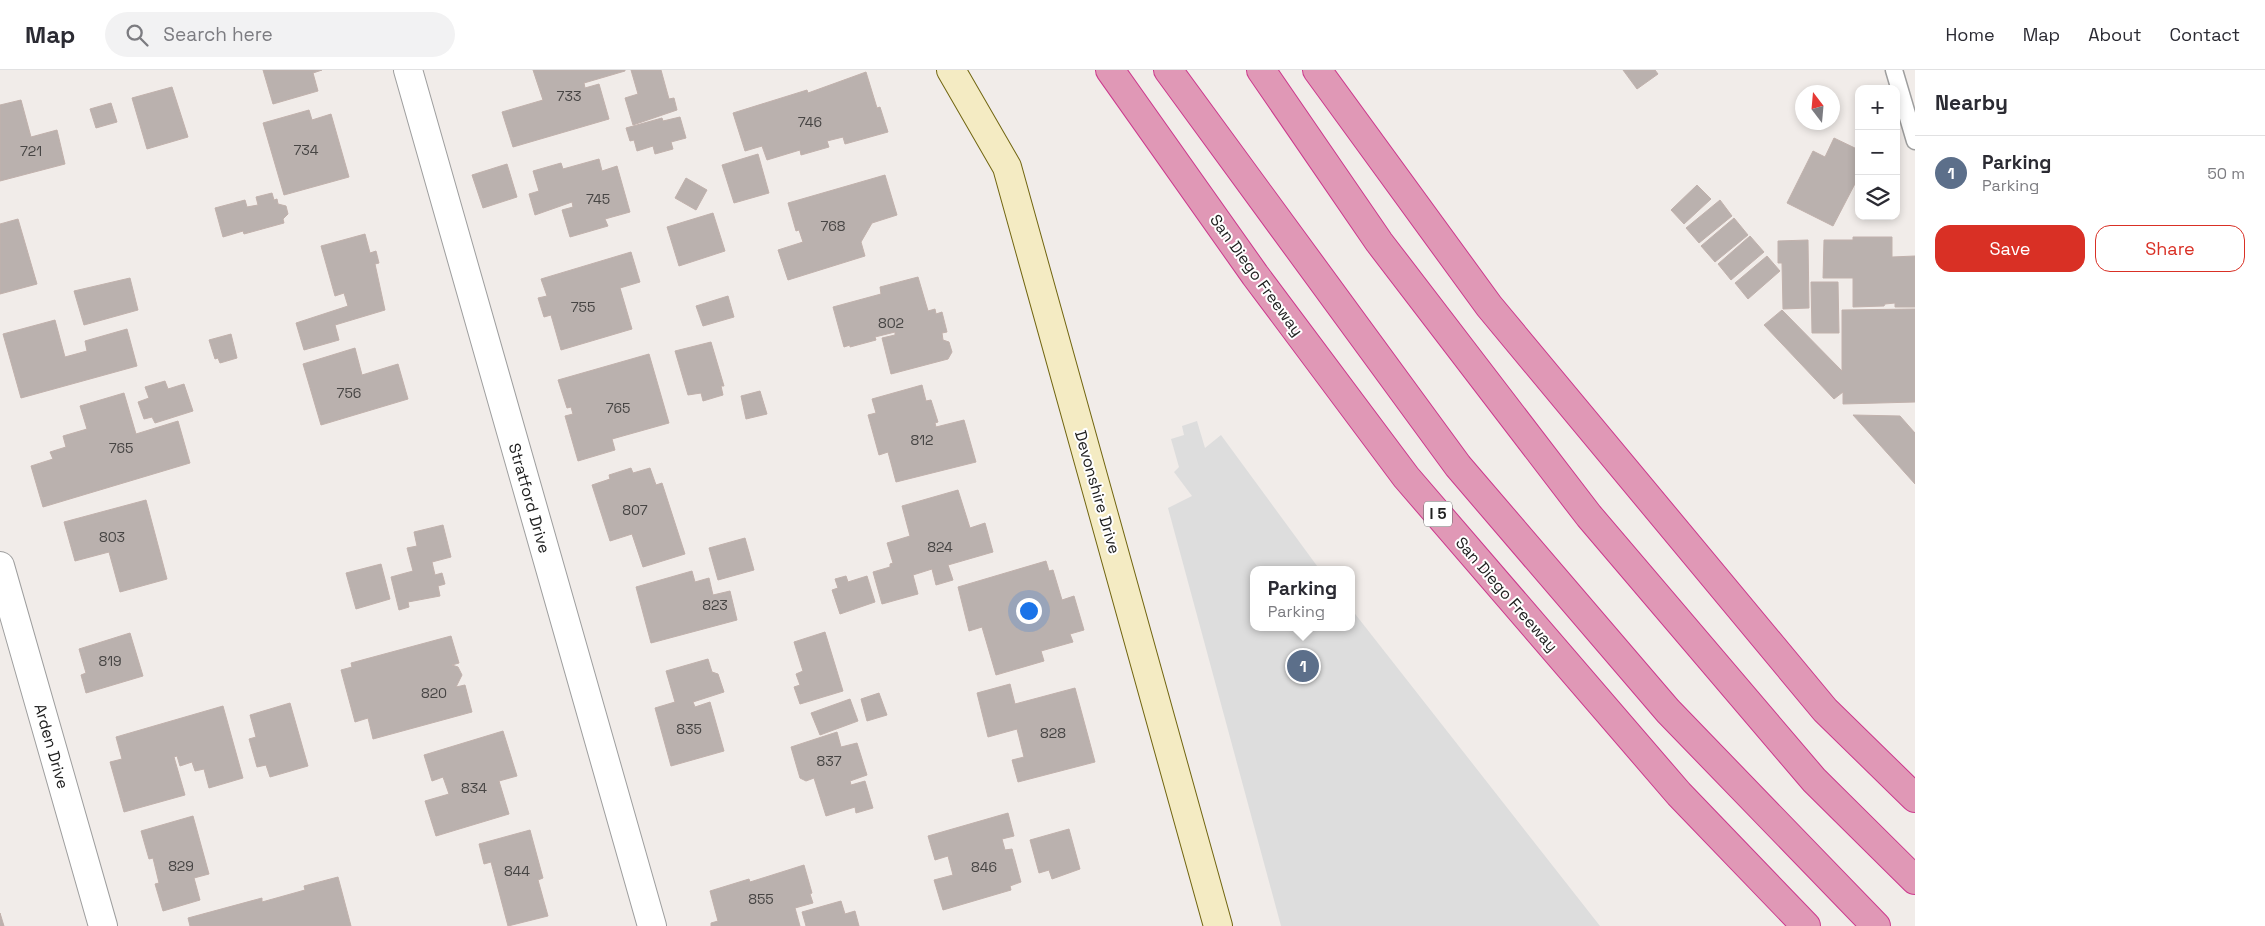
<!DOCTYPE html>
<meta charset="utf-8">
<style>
:root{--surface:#fff;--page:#f2f2f3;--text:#2b2b33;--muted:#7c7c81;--line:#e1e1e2;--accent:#d93025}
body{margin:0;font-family:"Space Grotesk",sans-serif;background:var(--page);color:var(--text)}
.controls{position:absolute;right:15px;top:15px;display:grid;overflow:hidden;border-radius:10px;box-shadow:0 2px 8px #0003}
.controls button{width:45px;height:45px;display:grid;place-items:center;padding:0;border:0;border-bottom:1px solid var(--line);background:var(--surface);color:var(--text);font:25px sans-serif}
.compass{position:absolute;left:1795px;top:15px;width:45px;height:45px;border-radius:50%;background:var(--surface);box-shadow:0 2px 8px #0003;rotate:344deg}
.you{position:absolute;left:1028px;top:540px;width:18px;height:18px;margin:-12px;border:4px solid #fff;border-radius:50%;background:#1a73e8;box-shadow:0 0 0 8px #1a73e833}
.badge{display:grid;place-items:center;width:32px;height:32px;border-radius:50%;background:var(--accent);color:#fff;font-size:16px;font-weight:700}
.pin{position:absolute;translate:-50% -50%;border:2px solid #fff;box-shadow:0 1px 5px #0006}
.popup{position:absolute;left:1250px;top:496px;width:105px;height:65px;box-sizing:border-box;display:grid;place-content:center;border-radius:10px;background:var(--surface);filter:drop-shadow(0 1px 4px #0005);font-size:16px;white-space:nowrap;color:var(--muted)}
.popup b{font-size:19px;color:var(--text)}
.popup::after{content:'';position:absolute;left:50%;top:100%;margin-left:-10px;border:10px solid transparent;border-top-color:var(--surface)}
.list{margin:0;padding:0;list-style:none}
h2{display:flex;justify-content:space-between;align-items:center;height:65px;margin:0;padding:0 20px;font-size:21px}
h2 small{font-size:16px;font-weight:400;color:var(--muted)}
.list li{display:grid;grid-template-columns:32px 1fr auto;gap:15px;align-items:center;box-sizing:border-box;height:75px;padding:0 20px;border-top:1px solid var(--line)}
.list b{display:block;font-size:19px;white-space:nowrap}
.list p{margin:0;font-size:16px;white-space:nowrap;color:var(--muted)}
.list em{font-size:16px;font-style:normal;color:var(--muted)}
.actions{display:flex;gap:10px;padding:15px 20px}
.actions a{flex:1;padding:11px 0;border:1px solid var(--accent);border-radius:15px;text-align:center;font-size:18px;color:var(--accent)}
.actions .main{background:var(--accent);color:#fff}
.icon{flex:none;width:28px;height:28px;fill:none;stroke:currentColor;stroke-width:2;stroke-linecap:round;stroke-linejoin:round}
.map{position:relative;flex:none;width:1915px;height:856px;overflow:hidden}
header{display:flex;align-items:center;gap:30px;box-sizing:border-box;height:70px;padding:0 25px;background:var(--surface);border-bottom:1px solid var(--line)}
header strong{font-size:24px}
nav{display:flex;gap:28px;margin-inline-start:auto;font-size:18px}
.search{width:350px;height:45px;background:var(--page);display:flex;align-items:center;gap:12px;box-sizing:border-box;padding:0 18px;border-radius:28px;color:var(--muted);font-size:19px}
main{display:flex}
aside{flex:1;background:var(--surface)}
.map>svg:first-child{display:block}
.parking{fill:#ddd}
.building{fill:#bab1ae;stroke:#c1b1ac}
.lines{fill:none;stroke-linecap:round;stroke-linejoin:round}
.lane-casing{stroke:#9e9e9e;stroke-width:19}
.street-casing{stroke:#9e9e9e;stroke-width:30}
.secondary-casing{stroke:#716510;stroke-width:30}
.highway-casing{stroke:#cc398d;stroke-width:30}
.lane{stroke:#fff;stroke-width:16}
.street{stroke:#fff;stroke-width:28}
.secondary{stroke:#f4ebc3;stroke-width:28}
.highway{stroke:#e098b6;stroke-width:28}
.labels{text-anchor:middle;stroke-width:4;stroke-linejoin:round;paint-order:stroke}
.number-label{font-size:14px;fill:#474544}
.shield{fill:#fff;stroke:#646464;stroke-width:1}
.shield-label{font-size:15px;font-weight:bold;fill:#212121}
.street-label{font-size:16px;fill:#212121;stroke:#fff}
</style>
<header>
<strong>Map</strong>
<div class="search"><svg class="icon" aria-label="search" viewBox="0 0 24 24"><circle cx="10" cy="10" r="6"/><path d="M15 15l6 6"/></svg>Search here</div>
<nav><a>Home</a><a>Map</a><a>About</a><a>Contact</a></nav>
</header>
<main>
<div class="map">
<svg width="1915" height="856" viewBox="0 0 1915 856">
<rect width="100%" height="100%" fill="#f1ece9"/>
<!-- parking -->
<polygon class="parking" points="1197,351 1205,378 1221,365 1320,500 1254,500 1254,557 1352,557 1352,540 1600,856 1281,856 1168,438 1192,426 1174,402 1179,397 1171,369 1184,365 1182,356"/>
<!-- building -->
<g class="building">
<polygon points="263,0 322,0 313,3 318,21 273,34"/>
<polygon points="533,0 625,0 625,1 584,13 585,18 599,14 609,49 513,77 502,42 543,30"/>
<polygon points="631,0 661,0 669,29 674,28 677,40 633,55 625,28 638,24"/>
<polygon points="1623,0 1655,0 1658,4 1637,19"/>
<polygon points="866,2 877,38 880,37 888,62 845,74 843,67 827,71 829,77 801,85 800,80 767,90 762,76 745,81 733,43 807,20 808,23"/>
<polygon points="172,17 188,67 147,79 132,28"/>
<polygon points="21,30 31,67 57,60 65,94 0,111 0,35"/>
<polygon points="111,33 117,52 96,58 90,39"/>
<polygon points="309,40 312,50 331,44 349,107 284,125 263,53"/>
<polygon points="680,47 686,68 671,72 673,79 655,84 653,76 637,81 634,70 630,71 626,58 662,48 663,51"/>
<polygon points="1834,68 1859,80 1859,106 1833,156 1787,133 1813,81 1825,87"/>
<polygon points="758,84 769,123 734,133 722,95"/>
<polygon points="599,89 602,101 617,96 630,142 605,149 608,156 570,167 562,140 573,137 572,132 535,145 529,124 539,121 533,101 561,93 563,99"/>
<polygon points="507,94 517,127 483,138 472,105"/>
<polygon points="885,105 897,145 872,153 861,172 865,186 788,210 778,180 803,172 799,160 796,161 788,133"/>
<polygon points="686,108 707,120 696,140 675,128"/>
<polygon points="1697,115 1711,129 1684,154 1671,140"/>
<polygon points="272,123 274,130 277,129 278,134 286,136 288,144 283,149 284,153 244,164 243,161 223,167 215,138 245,130 247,137 258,135 256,127"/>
<polygon points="1720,130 1732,146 1699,173 1686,158"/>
<polygon points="713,143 725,181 679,196 667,157"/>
<polygon points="1734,148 1748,165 1715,192 1701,176"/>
<polygon points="18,149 37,214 0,224 0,154"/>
<polygon points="365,164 370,183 376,181 379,193 375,194 385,240 335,255 339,270 304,280 296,253 348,236 344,223 335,226 321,176"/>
<polygon points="1750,166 1764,182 1731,210 1718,194"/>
<polygon points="1853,167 1892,167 1892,187 1915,186 1915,237 1895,237 1895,233 1885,234 1884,236 1853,237 1853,208 1823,208 1824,170 1853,170"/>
<polygon points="1808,170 1809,238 1783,239 1782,193 1778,193 1778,171"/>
<polygon points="631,182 640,212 620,218 632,259 561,280 551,245 544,247 538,228 547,226 541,209"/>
<polygon points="1767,186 1780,201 1748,229 1735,213"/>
<polygon points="918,207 928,241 935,239 936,244 942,242 947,262 942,263 943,270 949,272 952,282 948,289 891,304 882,268 895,265 895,262 875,267 876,270 850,277 850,275 844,277 833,237 881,224 880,217"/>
<polygon points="130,208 138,240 84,255 74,221"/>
<polygon points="1811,212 1838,212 1839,263 1812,263"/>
<polygon points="728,226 734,247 703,256 696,236"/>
<polygon points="1915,239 1915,332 1843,334 1843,322 1834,329 1764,255 1782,240 1842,301 1842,240"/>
<polygon points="55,250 65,287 87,281 85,271 127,259 137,296 21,328 3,264"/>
<polygon points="231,264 237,288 220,293 218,288 215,289 209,270"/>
<polygon points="711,272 724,316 721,316 723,325 703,331 701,323 688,325 675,281"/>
<polygon points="355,278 362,305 398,294 408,329 321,355 303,294"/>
<polygon points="649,284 669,353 612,369 615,380 578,391 565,346 573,344 571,337 567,338 558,310"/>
<polygon points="165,311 168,319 184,314 193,341 155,353 152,347 144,349 138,332 149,328 145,317"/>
<polygon points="922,315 926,331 931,330 938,352 935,353 936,357 964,350 976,392 896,412 888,382 879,385 868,345 876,343 872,329"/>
<polygon points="760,321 767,344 746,349 741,326"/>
<polygon points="124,323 136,364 178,351 190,393 43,437 31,396 53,389 50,382 66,377 63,366 87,359 80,336"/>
<polygon points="1853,345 1900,346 1915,363 1915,414"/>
<polygon points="631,398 633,403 650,398 656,415 662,413 685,484 643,497 632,464 610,471 592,415 610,409 609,405"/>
<polygon points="958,420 970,458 985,453 993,482 948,495 953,510 936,515 932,499 913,505 918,524 882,534 873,502 890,497 890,494 893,493 887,473 910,466 902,436"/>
<polygon points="146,430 167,509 120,522 109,482 75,491 64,452"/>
<polygon points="443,455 451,487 432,492 435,505 442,503 445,514 438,516 440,526 408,532 409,537 399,540 391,507 413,501 407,478 417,476 414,462"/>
<polygon points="745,468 754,500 718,510 709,478"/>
<polygon points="1046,491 1049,501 1053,500 1062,530 1074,526 1084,560 1070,564 1073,572 1041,581 1044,591 996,605 982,557 969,561 958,517"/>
<polygon points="381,494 390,529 356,539 346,503"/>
<polygon points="692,501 695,512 709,508 713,525 730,521 737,550 651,573 636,517"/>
<polygon points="846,506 848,512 867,506 875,532 840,544 832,520 838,518 835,509"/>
<polygon points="825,562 843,621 800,634 794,617 800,615 796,604 803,601 794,572"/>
<polygon points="130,563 143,606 86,623 81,605 86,603 79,579"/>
<polygon points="451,566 459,593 452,595 458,597 462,605 456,617 465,615 472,642 373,669 368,648 355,652 341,600 352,597 351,593"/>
<polygon points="708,589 712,602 718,604 724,622 693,632 695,637 710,632 724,681 671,696 655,638 675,632 666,601"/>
<polygon points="1010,614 1015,634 1075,618 1095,692 1018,712 1012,690 1024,687 1017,659 988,667 977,623"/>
<polygon points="879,623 887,645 867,651 861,629"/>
<polygon points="850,629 858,651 820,665 811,643"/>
<polygon points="290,633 308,696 270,707 266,695 257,697 249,669 256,667 250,645"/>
<polygon points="223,636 243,708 209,718 204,699 195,701 192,692 180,696 177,686 174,687 185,725 124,742 110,692 122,689 116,667"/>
<polygon points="503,661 517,706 499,711 509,744 436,766 425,731 449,724 443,707 432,711 424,685"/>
<polygon points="837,662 841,677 857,673 867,705 850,711 851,715 865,711 873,738 856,743 855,737 826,746 814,708 806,711 800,708 791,677"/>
<polygon points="1008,743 1014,766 1002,769 1005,780 1012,779 1021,812 1010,816 1011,820 943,840 934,810 953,805 948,786 935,790 928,766"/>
<polygon points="193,746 209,804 194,808 200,830 163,841 155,814 159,813 153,788 149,789 141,761"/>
<polygon points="1069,759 1080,799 1052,809 1049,800 1039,803 1030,770"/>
<polygon points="530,760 543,808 538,810 548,846 508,856 491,792 484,794 479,774"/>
<polygon points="804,795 812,823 810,824 813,833 795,838 800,856 711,856 711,853 718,851 710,821 749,809 750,812"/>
<polygon points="338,807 351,856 190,856 188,848 262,828 262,832 305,820 304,816"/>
<polygon points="841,831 845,844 855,841 859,856 806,856 802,842"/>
<polygon points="0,843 4,856 0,856"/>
</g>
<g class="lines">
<!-- lane casing -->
<g class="lane-casing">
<polyline id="lane" points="1894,0 1915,71"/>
</g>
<!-- street casing -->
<g class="street-casing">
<g id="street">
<polyline points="408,0 652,856"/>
<polyline points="0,496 103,856"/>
</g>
</g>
<!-- secondary casing -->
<g class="secondary-casing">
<polyline id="secondary" points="951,0 1007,97 1218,856"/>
</g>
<!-- highway casing -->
<g class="highway-casing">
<g id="highway">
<polyline points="1110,0 1255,205 1406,407 1679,724 1806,856"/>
<polyline points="1168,0 1458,396 1668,641 1876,856"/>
<polyline points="1261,0 1379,172 1589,446 1814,710 1915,810"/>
<polyline points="1317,0 1489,236 1825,640 1915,728"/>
</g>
</g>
<!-- lane -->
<use href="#lane" class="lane"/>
<!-- street -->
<use href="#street" class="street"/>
<!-- secondary -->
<use href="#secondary" class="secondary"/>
<!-- highway -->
<use href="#highway" class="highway"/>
</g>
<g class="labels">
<!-- number labels -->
<g class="number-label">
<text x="569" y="31">733</text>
<text x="810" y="57">746</text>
<text x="306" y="85">734</text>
<text x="31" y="86">721</text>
<text x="598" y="134">745</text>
<text x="833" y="161">768</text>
<text x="583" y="242">755</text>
<text x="891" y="258">802</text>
<text x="349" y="328">756</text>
<text x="618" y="343">765</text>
<text x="922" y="375">812</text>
<text x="121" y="383">765</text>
<text x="635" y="445">807</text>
<text x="112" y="472">803</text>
<text x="940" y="482">824</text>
<text x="715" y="540">823</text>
<text x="110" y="596">819</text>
<text x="434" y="628">820</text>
<text x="689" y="664">835</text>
<text x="1053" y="668">828</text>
<text x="829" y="696">837</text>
<text x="474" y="723">834</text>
<text x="181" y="801">829</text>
<text x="984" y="802">846</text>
<text x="517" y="806">844</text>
<text x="761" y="834">855</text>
</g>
<!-- shield labels -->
<rect class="shield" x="1424" y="431.5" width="28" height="25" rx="4"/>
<g class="shield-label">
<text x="1438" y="449">I 5</text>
</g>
<!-- street labels -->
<g class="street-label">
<text transform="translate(1257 205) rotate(54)" y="6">San Diego Freeway</text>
<text transform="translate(1098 422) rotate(74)" y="6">Devonshire Drive</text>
<text transform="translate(530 428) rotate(74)" y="6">Stratford Drive</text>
<text transform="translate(1507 524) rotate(49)" y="6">San Diego Freeway</text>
<text transform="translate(52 676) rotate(74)" y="6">Arden Drive</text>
</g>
</g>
</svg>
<div class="controls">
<button>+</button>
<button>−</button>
<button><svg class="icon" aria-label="layers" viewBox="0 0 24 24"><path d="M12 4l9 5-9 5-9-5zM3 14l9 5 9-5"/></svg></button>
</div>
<svg class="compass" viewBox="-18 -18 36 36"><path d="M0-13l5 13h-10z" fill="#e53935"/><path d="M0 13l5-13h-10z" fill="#7c7c81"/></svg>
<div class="you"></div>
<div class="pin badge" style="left:1303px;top:596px;background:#5c6f8a">1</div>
<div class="popup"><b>Parking</b>Parking</div>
</div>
<aside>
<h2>Nearby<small></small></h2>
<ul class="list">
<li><span class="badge" style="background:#5c6f8a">1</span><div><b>Parking</b><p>Parking</p></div><em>50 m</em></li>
</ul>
<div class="actions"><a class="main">Save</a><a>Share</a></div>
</aside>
</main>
